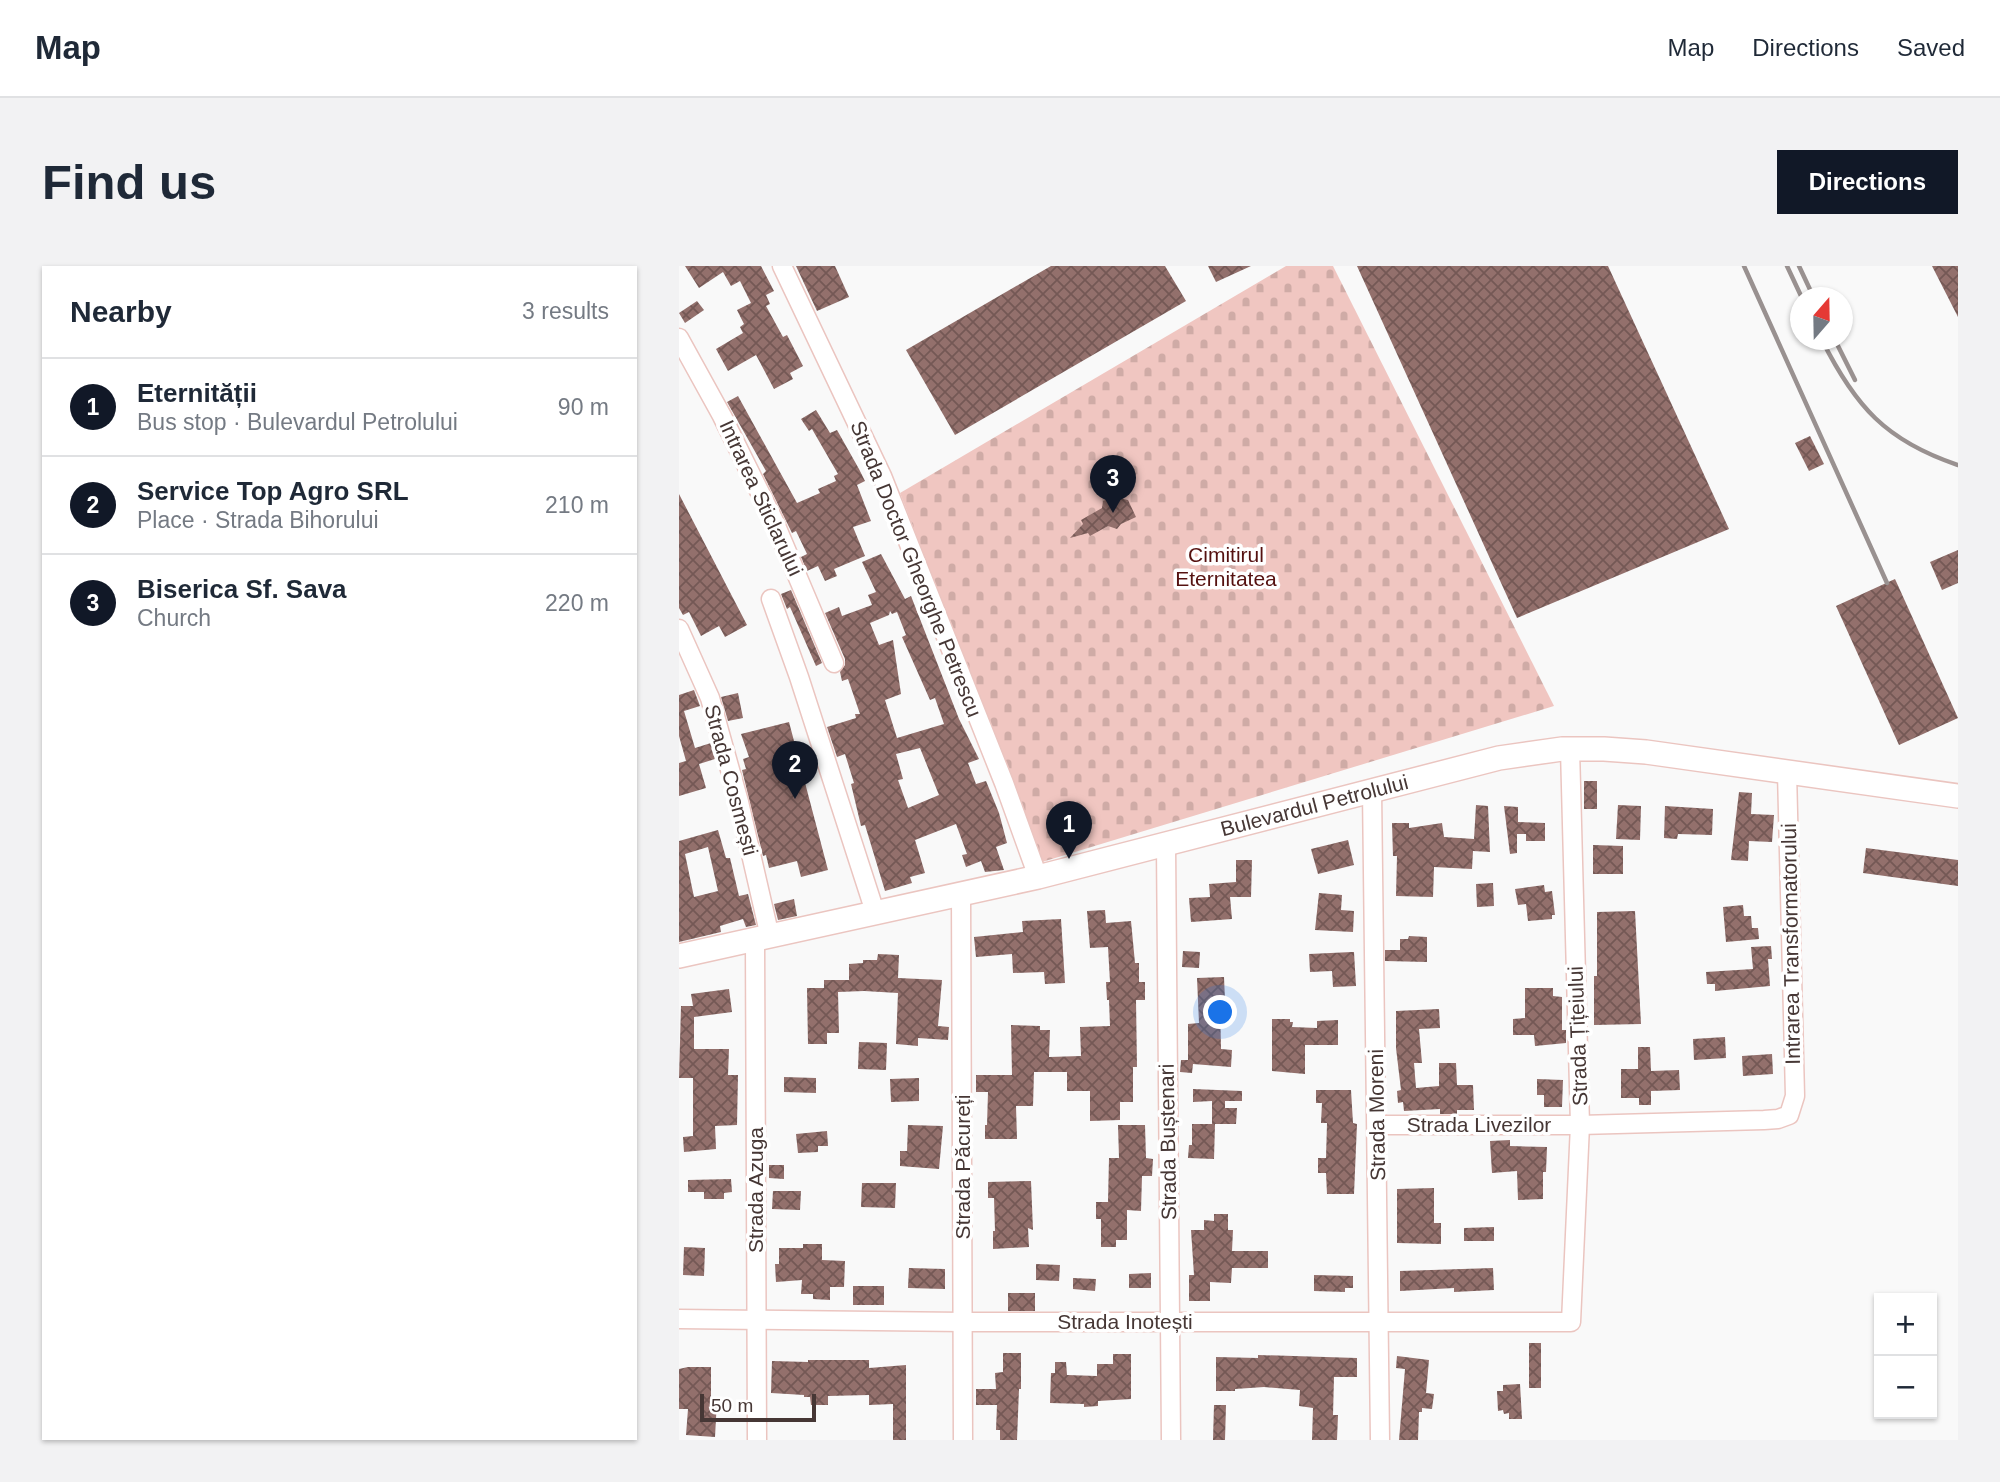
<!DOCTYPE html>
<meta charset="utf-8">
<style>
:root{--surface:#fff;--page:#f2f2f3;--text:#1f2937;--muted:#747a83;--line:#e0e1e3;--accent:#111827}
body{margin:0;font-family:Helvetica,sans-serif;background:var(--page);color:var(--text)}
.controls{position:absolute;right:21px;bottom:21px;display:grid;overflow:hidden;border-radius:0px;box-shadow:0 2px 5px #0004}
.controls button{width:63px;height:63px;display:grid;place-items:center;padding:0;border:0;border-bottom:2px solid var(--line);background:var(--surface);color:var(--text);font:35px sans-serif}
.compass{position:absolute;left:1111px;top:21px;width:63px;height:63px;border-radius:50%;background:var(--surface);box-shadow:0 2px 5px #0004;rotate:20deg}
.scale{position:absolute;left:21px;bottom:18px;width:116px;box-sizing:border-box;padding-left:7px;border:4px solid #463735;border-top:0;font-size:19px;line-height:24px;white-space:nowrap;color:#463735;-webkit-text-stroke:5px #fff;paint-order:stroke}
.you{position:absolute;left:542px;top:747px;width:24px;height:24px;margin:-18px;border:5px solid #fff;border-radius:50%;background:#1a73e8;box-shadow:0 0 0 10px #1a73e833}
.badge{display:grid;place-items:center;width:46px;height:46px;border-radius:50%;background:var(--accent);color:#fff;font-size:23px;font-weight:700}
.pin{position:absolute;translate:-50% -58px;filter:drop-shadow(0 2px 4px #0008)}
.pin::after{content:'';position:absolute;top:37px;width:24px;height:21px;background:inherit;clip-path:polygon(0 0,100% 0,50% 100%)}
.list{margin:0;padding:0;list-style:none}
h2{display:flex;justify-content:space-between;align-items:center;height:91px;margin:0;padding:0 28px;font-size:30px}
h2 small{font-size:23px;font-weight:400;color:var(--muted)}
.list li{display:grid;grid-template-columns:46px 1fr auto;gap:21px;align-items:center;box-sizing:border-box;height:98px;padding:0 28px;border-top:2px solid var(--line)}
.list b{display:block;font-size:26px;white-space:nowrap}
.list p{margin:0;font-size:23px;white-space:nowrap;color:var(--muted)}
.list em{font-size:23px;font-style:normal;color:var(--muted)}
.map{position:relative;flex:none;width:1279px;height:1174px;overflow:hidden;border-radius:0px}
header{display:flex;align-items:center;gap:42px;box-sizing:border-box;height:98px;padding:0 35px;background:var(--surface);border-bottom:2px solid var(--line)}
header strong{font-size:33px}
nav{display:flex;gap:38px;margin-inline-start:auto;font-size:24px}
.intro{display:flex;align-items:center;justify-content:space-between;box-sizing:border-box;height:168px;padding:0 42px}
h1{margin:0;font-size:49px}
.button{padding:18px 32px;border-radius:0px;background:var(--accent);color:#fff;font-size:24px;font-weight:700}
main{display:flex;gap:42px;padding:0 42px}
aside{flex:1;background:var(--surface);border-radius:0px;box-shadow:0 2px 5px #0004}
.map>svg:first-child{display:block}
.cemetery{fill:url(#cemetery-stones)}
.building{fill:url(#building-cross-hatch);fill-rule:evenodd}
.lines{fill:none;stroke-linecap:round;stroke-linejoin:round}
.minor-casing{stroke:#ebc5c0;stroke-width:21}
.tertiary-casing{stroke:#ebc5c0;stroke-width:26}
.minor{stroke:#fff;stroke-width:18}
.tertiary{stroke:#fff;stroke-width:23}
.rail{stroke:#999190;stroke-width:4.5}
.labels{text-anchor:middle;stroke-width:7;stroke-linejoin:round;paint-order:stroke}
.street-label{font-size:21px;fill:#463735;stroke:#fff}
.park-label{font-size:21px;fill:#551110;stroke:#fff}
</style>
<header>
<strong>Map</strong>
<nav><a>Map</a><a>Directions</a><a>Saved</a></nav>
</header>
<div class="intro"><h1>Find us</h1><a class="button">Directions</a></div>
<main>
<aside>
<h2>Nearby<small>3 results</small></h2>
<ul class="list">
<li><span class="badge">1</span><div><b>Eternității</b><p>Bus stop · Bulevardul Petrolului</p></div><em>90 m</em></li>
<li><span class="badge">2</span><div><b>Service Top Agro SRL</b><p>Place · Strada Bihorului</p></div><em>210 m</em></li>
<li><span class="badge">3</span><div><b>Biserica Sf. Sava</b><p>Church</p></div><em>220 m</em></li>
</ul>
</aside>
<div class="map">
<svg width="1279" height="1174" viewBox="0 0 1279 1174">
<defs>
<pattern id="cemetery-stones" width="16" height="16" patternUnits="userSpaceOnUse" patternTransform="scale(1.75)"><rect width="16" height="16" fill="#f0c6c1"/><path d="M2 7V4a2 2 0 0 1 4 0v3zM10 15v-3a2 2 0 0 1 4 0v3z" fill="#cfaba6"/></pattern>
<pattern id="building-cross-hatch" width="8" height="8" patternUnits="userSpaceOnUse" patternTransform="scale(1.75)"><rect width="8" height="8" fill="#93706c"/><path d="M0 0l8 8M0 8l8-8" fill="none" stroke="#745855"/></pattern>
</defs>
<rect width="100%" height="100%" fill="#f9f9f9"/>
<!-- cemetery -->
<polygon class="cemetery" points="607,0 654,0 875,440 363,596 221,227"/>
<!-- building -->
<g class="building">
<polygon points="6,0 82,0 95,25 87,29 91,38 87,40 104,71 108,69 124,100 111,107 114,113 95,123 77,89 49,105 37,83 64,67 61,61 65,58 58,44 72,37 61,15 52,20 44,6 20,22"/>
<polygon points="117,0 156,0 170,31 138,45"/>
<polygon points="372,0 486,0 507,35 276,169 227,84"/>
<polygon points="529,0 572,0 537,16"/>
<polygon points="678,0 929,0 1050,263 838,352"/>
<polygon points="1253,0 1279,0 1279,51"/>
<polygon points="18,35 25,44 6,57 0,47"/>
<polygon points="59,130 118,237 141,227 139,223 157,215 155,210 159,208 133,163 130,165 122,153 137,144 151,167 158,164 180,203 186,215 178,219 192,255 174,261 186,290 155,303 158,310 146,315 139,300 128,305 122,291 128,288 117,265 113,267 84,208 87,205 48,136"/>
<polygon points="1131,170 1145,198 1130,205 1116,177"/>
<polygon points="0,228 68,359 46,371 40,360 22,370 10,346 4,349 0,342"/>
<polygon points="440,232 449,234 457,251 442,258 438,263 429,260 411,270 409,267 391,272 404,258 402,254 423,242 424,235 429,233 434,235"/>
<polygon points="1279,284 1279,317 1263,324 1251,296"/>
<path d="M202,288L226,333L232,330L280,453L300,493L289,497L297,518L307,515L320,547L328,577L317,581L325,604L306,606L302,595L287,601L283,589L288,588L277,558L236,574L246,607L231,611L233,617L206,625L186,559L182,560L172,518L175,517L166,488L158,491L148,461L177,452L176,448H181L169,413L163,415L161,406L166,399V393L146,347L160,341L163,350L193,339L189,329L197,326L183,296ZM211,345L213,348L218,346L227,369L223,371L251,434L256,432L265,458L218,472L206,434L222,428L214,374L200,379L191,357L210,349ZM241,482L260,529L229,542L219,514L224,513L217,488Z"/>
<polygon points="1216,313 1279,452 1220,479 1157,340"/>
<polygon points="112,324 143,397 137,400 111,341 108,343 102,328"/>
<polygon points="15,424 21,440 5,445 16,482 32,477 36,493 20,498 27,522 0,530 0,497 7,495 0,470 0,429"/>
<polygon points="59,427 64,452 49,455 42,431"/>
<polygon points="110,456 149,604 122,611 118,595 90,602 87,589 84,590 63,504 67,503 64,493 70,491 62,468"/>
<rect x="905" y="515" width="13" height="28"/>
<polygon points="1060,526 1073,527 1072,548 1095,549 1093,576 1070,575 1069,595 1052,594"/>
<polygon points="797,539 809,540 811,586 794,585 793,603 755,601 754,631 717,630 718,590 714,590 713,557 730,557 730,562 763,557 765,571 795,573"/>
<polygon points="939,539 962,540 961,574 937,573"/>
<polygon points="825,540 839,541 839,556 866,557 866,575 847,575 847,568 838,568 838,587 831,588"/>
<polygon points="986,540 1034,543 1033,569 999,568 998,573 985,572"/>
<path d="M39,564L47,592H51L60,630L69,628L77,659L67,661L64,653L41,660L42,666L0,676V575ZM29,581L39,625L15,631L6,588Z"/>
<polygon points="669,574 675,599 639,608 632,583"/>
<polygon points="914,579 944,580 944,608 914,608"/>
<polygon points="1187,582 1279,594 1279,620 1184,607"/>
<polygon points="557,594 573,594 572,631 551,631 553,653 512,656 510,632 531,631 530,618 557,616"/>
<polygon points="814,617 815,640 798,641 797,618"/>
<polygon points="865,619 866,626 873,625 876,649 873,649 873,653 849,655 847,638 839,639 836,623"/>
<polygon points="640,627 663,629 662,644 675,645 674,666 636,664"/>
<polygon points="115,633 118,650 99,654 95,638"/>
<polygon points="1064,639 1065,650 1072,650 1073,662 1079,662 1080,673 1047,676 1044,641"/>
<polygon points="426,644 427,657 452,655 456,697 460,697 460,716 466,716 466,734 457,734 458,801 454,801 454,836 441,836 441,854 411,855 411,825 388,825 388,806 355,806 354,840 337,840 338,873 306,873 306,859 308,859 309,826 297,826 297,809 333,809 332,759 361,760 361,764 371,764 370,791 402,790 401,761 431,760 430,734 428,734 427,716 431,716 429,681 411,682 408,645"/>
<polygon points="956,645 962,758 915,759 915,710 918,710 918,646"/>
<polygon points="382,653 386,717 366,718 365,706 334,707 333,688 297,691 295,671 344,666 343,655"/>
<polygon points="730,670 748,671 748,696 706,695 706,684 721,684 721,673 729,673"/>
<polygon points="1092,680 1093,693 1089,693 1091,720 1036,725 1036,718 1028,718 1027,706 1074,703 1072,681"/>
<polygon points="504,685 521,686 520,702 503,701"/>
<polygon points="673,686 675,686 677,720 654,721 653,705 631,706 630,688"/>
<polygon points="199,688 220,689 219,712 263,714 259,760 270,761 269,774 239,772 239,780 217,778 219,727 185,725 159,726 160,767 148,767 148,778 129,778 128,722 145,722 145,714 170,714 170,698 184,697 184,694 198,694"/>
<polygon points="545,711 546,734 541,734 542,783 553,784 552,801 514,798 513,807 501,806 502,794 509,794 509,758 520,757 518,712"/>
<polygon points="846,722 874,722 874,730 883,731 883,764 887,764 887,777 856,780 855,769 834,769 834,753 846,752"/>
<polygon points="50,723 53,746 15,751 15,783 50,783 49,809 59,809 58,859 36,860 37,883 5,886 4,871 14,870 14,812 0,812 2,740 14,740 12,728"/>
<polygon points="760,743 761,762 740,763 743,797 735,797 737,822 760,820 760,797 777,797 778,819 794,819 795,844 778,844 778,848 761,848 761,843 725,845 724,836 719,837 718,825 722,824 717,782 717,745"/>
<polygon points="593,753 611,753 611,756 614,756 613,761 638,762 638,755 659,754 659,779 626,779 626,808 593,805"/>
<polygon points="1046,771 1047,792 1015,794 1014,773"/>
<polygon points="180,776 208,777 207,804 179,803"/>
<polygon points="959,781 971,781 972,805 1000,804 1001,824 972,825 972,839 960,839 960,832 942,832 942,803 959,803"/>
<polygon points="1093,788 1094,808 1064,810 1063,790"/>
<polygon points="105,811 137,812 137,827 105,826"/>
<polygon points="240,812 240,835 212,836 211,813"/>
<polygon points="858,813 884,814 883,841 865,841 865,829 858,829"/>
<polygon points="514,823 563,825 563,835 546,835 546,842 558,842 557,858 533,858 533,835 514,836"/>
<polygon points="637,824 672,824 674,857 678,858 675,928 648,928 647,907 639,907 639,892 647,892 648,857 642,857 643,837 637,837"/>
<polygon points="513,858 536,858 535,893 509,892 510,879 513,879"/>
<polygon points="229,859 264,860 260,903 221,900 221,885 228,885"/>
<polygon points="439,859 466,859 467,892 474,893 473,910 463,910 462,945 448,944 448,974 437,974 437,981 422,981 422,953 417,953 417,936 429,936 430,892 440,892"/>
<polygon points="148,865 149,880 139,880 139,886 119,887 117,868"/>
<polygon points="831,874 831,880 868,881 867,906 864,906 864,933 839,934 838,905 813,907 811,875"/>
<polygon points="90,899 105,899 105,913 90,912"/>
<polygon points="52,913 53,926 45,927 45,933 25,933 25,926 9,926 9,914"/>
<polygon points="352,915 354,964 349,962 350,981 314,983 314,965 316,965 315,932 309,932 309,916"/>
<polygon points="183,917 217,917 216,942 182,941"/>
<polygon points="755,922 755,957 762,957 762,978 718,977 718,923"/>
<polygon points="94,925 122,925 121,944 93,943"/>
<polygon points="535,948 549,948 549,964 554,964 553,985 589,985 589,1002 553,1002 552,1017 531,1016 531,1035 510,1035 510,1009 515,1009 512,964 525,964 525,954 535,955"/>
<polygon points="815,961 815,975 785,975 785,962"/>
<polygon points="124,978 143,978 143,994 166,995 165,1021 151,1021 151,1034 134,1033 134,1028 122,1028 123,1014 97,1016 96,998 100,998 100,982 124,982"/>
<polygon points="5,981 26,982 25,1010 4,1009"/>
<polygon points="357,998 381,999 380,1015 357,1014"/>
<polygon points="230,1002 266,1003 266,1023 229,1022"/>
<polygon points="814,1002 815,1024 775,1026 775,1022 721,1025 721,1005"/>
<polygon points="472,1007 472,1022 450,1022 450,1008"/>
<polygon points="635,1009 674,1010 674,1022 666,1022 666,1026 635,1025"/>
<polygon points="394,1012 417,1013 416,1025 394,1023"/>
<rect x="174" y="1020" width="31" height="19"/>
<rect x="329" y="1027" width="27" height="18"/>
<rect x="850" y="1077" width="12" height="45"/>
<polygon points="324,1087 342,1087 342,1123 340,1123 338,1174 321,1174 321,1164 317,1164 318,1139 297,1139 297,1123 317,1123 316,1107 324,1106"/>
<polygon points="434,1088 452,1088 452,1133 419,1135 419,1140 405,1141 405,1138 371,1137 372,1107 376,1107 376,1096 387,1096 388,1109 418,1110 418,1098 434,1098"/>
<polygon points="579,1089 678,1092 678,1111 655,1111 654,1149 659,1149 658,1174 633,1174 634,1142 620,1140 621,1124 585,1121 556,1123 556,1125 537,1125 537,1091 579,1092"/>
<polygon points="718,1090 750,1094 747,1127 755,1128 753,1143 743,1142 743,1146 740,1146 739,1174 720,1174 726,1103 717,1102"/>
<polygon points="129,1094 190,1094 190,1102 227,1099 227,1174 214,1174 214,1138 190,1139 190,1129 149,1130 149,1139 132,1139 131,1131 125,1131 125,1129 92,1127 93,1095 129,1096"/>
<polygon points="9,1101 32,1101 32,1133 38,1134 36,1171 7,1169 9,1143 0,1143 0,1103"/>
<polygon points="841,1118 843,1153 830,1153 830,1147 825,1148 824,1144 819,1145 818,1125 824,1125 824,1119"/>
<polygon points="535,1139 547,1139 546,1174 534,1174"/>
</g>
<g class="lines">
<!-- minor casing -->
<g class="minor-casing">
<g id="minor">
<polyline points="103,0 203,210 325,517 359,611"/>
<polyline points="0,72 43,150 95,255 155,397"/>
<polyline points="92,333 120,411 196,646"/>
<polyline points="0,363 31,432 60,536 91,671"/>
<polyline points="693,524 701,1174"/>
<polyline points="487,579 492,1174"/>
<polyline points="282,628 284,1174"/>
<polyline points="76,674 78,1174"/>
<polyline points="699,859 901,859 1085,854 1099,853 1110,849 1116,830 1108,506"/>
<polyline points="0,1053 285,1056 892,1056 901,859 891,483"/>
</g>
</g>
<!-- tertiary casing -->
<g class="tertiary-casing">
<g id="tertiary">
<path id="s1" d="M0,690L359,611L820,492L883,483H925L967,486L1279,530"/>
</g>
</g>
<!-- minor -->
<use href="#minor" class="minor"/>
<!-- tertiary -->
<use href="#tertiary" class="tertiary"/>
<!-- rail -->
<g class="rail">
<polyline points="1065,0 1208,317"/>
<polyline points="1108,0 1123,32"/>
<polyline points="1120,0 1135,32"/>
<path d="M1143,74C1176,140 1207,175 1279,199"/>
<polyline points="1156,74 1176,114"/>
</g>
</g>
<g class="labels">
<!-- street labels -->
<g class="street-label">
<text transform="translate(82 232) rotate(65)" y="7">Intrarea Sticlarului</text>
<text transform="translate(237 303) rotate(68)" y="7">Strada Doctor Gheorghe Petrescu</text>
<text transform="translate(52 514) rotate(75)" y="7">Strada Cosmești</text>
<text dy="7" stroke="none"><textPath href="#s1" startOffset="653">Bulevardul Petrolului</textPath></text>
<text transform="translate(1112 678) rotate(-91)" y="7">Intrarea Transformatorului</text>
<text transform="translate(899 770) rotate(-92)" y="7">Strada Țițeiului</text>
<text transform="translate(698 849) rotate(-91)" y="7">Strada Moreni</text>
<text x="800" y="866">Strada Livezilor</text>
<text transform="translate(489 876) rotate(-91)" y="7">Strada Buștenari</text>
<text transform="translate(284 901) rotate(-90)" y="7">Strada Păcureți</text>
<text transform="translate(77 924) rotate(-90)" y="7">Strada Azuga</text>
<text x="446" y="1063">Strada Inotești</text>
</g>
<!-- park labels -->
<g class="park-label">
<text x="547" y="296">Cimitirul<tspan x="547" dy="24">Eternitatea</tspan></text>
</g>
</g>
</svg>
<div class="controls">
<button>+</button>
<button>−</button>
</div>
<svg class="compass" viewBox="-18 -18 36 36"><path d="M0-13l5 13h-10z" fill="#e53935"/><path d="M0 13l5-13h-10z" fill="#747a83"/></svg>
<div class="scale">50 m</div>
<div class="you"></div>
<div class="pin badge" style="left:390px;top:593px">1</div>
<div class="pin badge" style="left:116px;top:533px">2</div>
<div class="pin badge" style="left:434px;top:247px">3</div>
</div>
</main>
